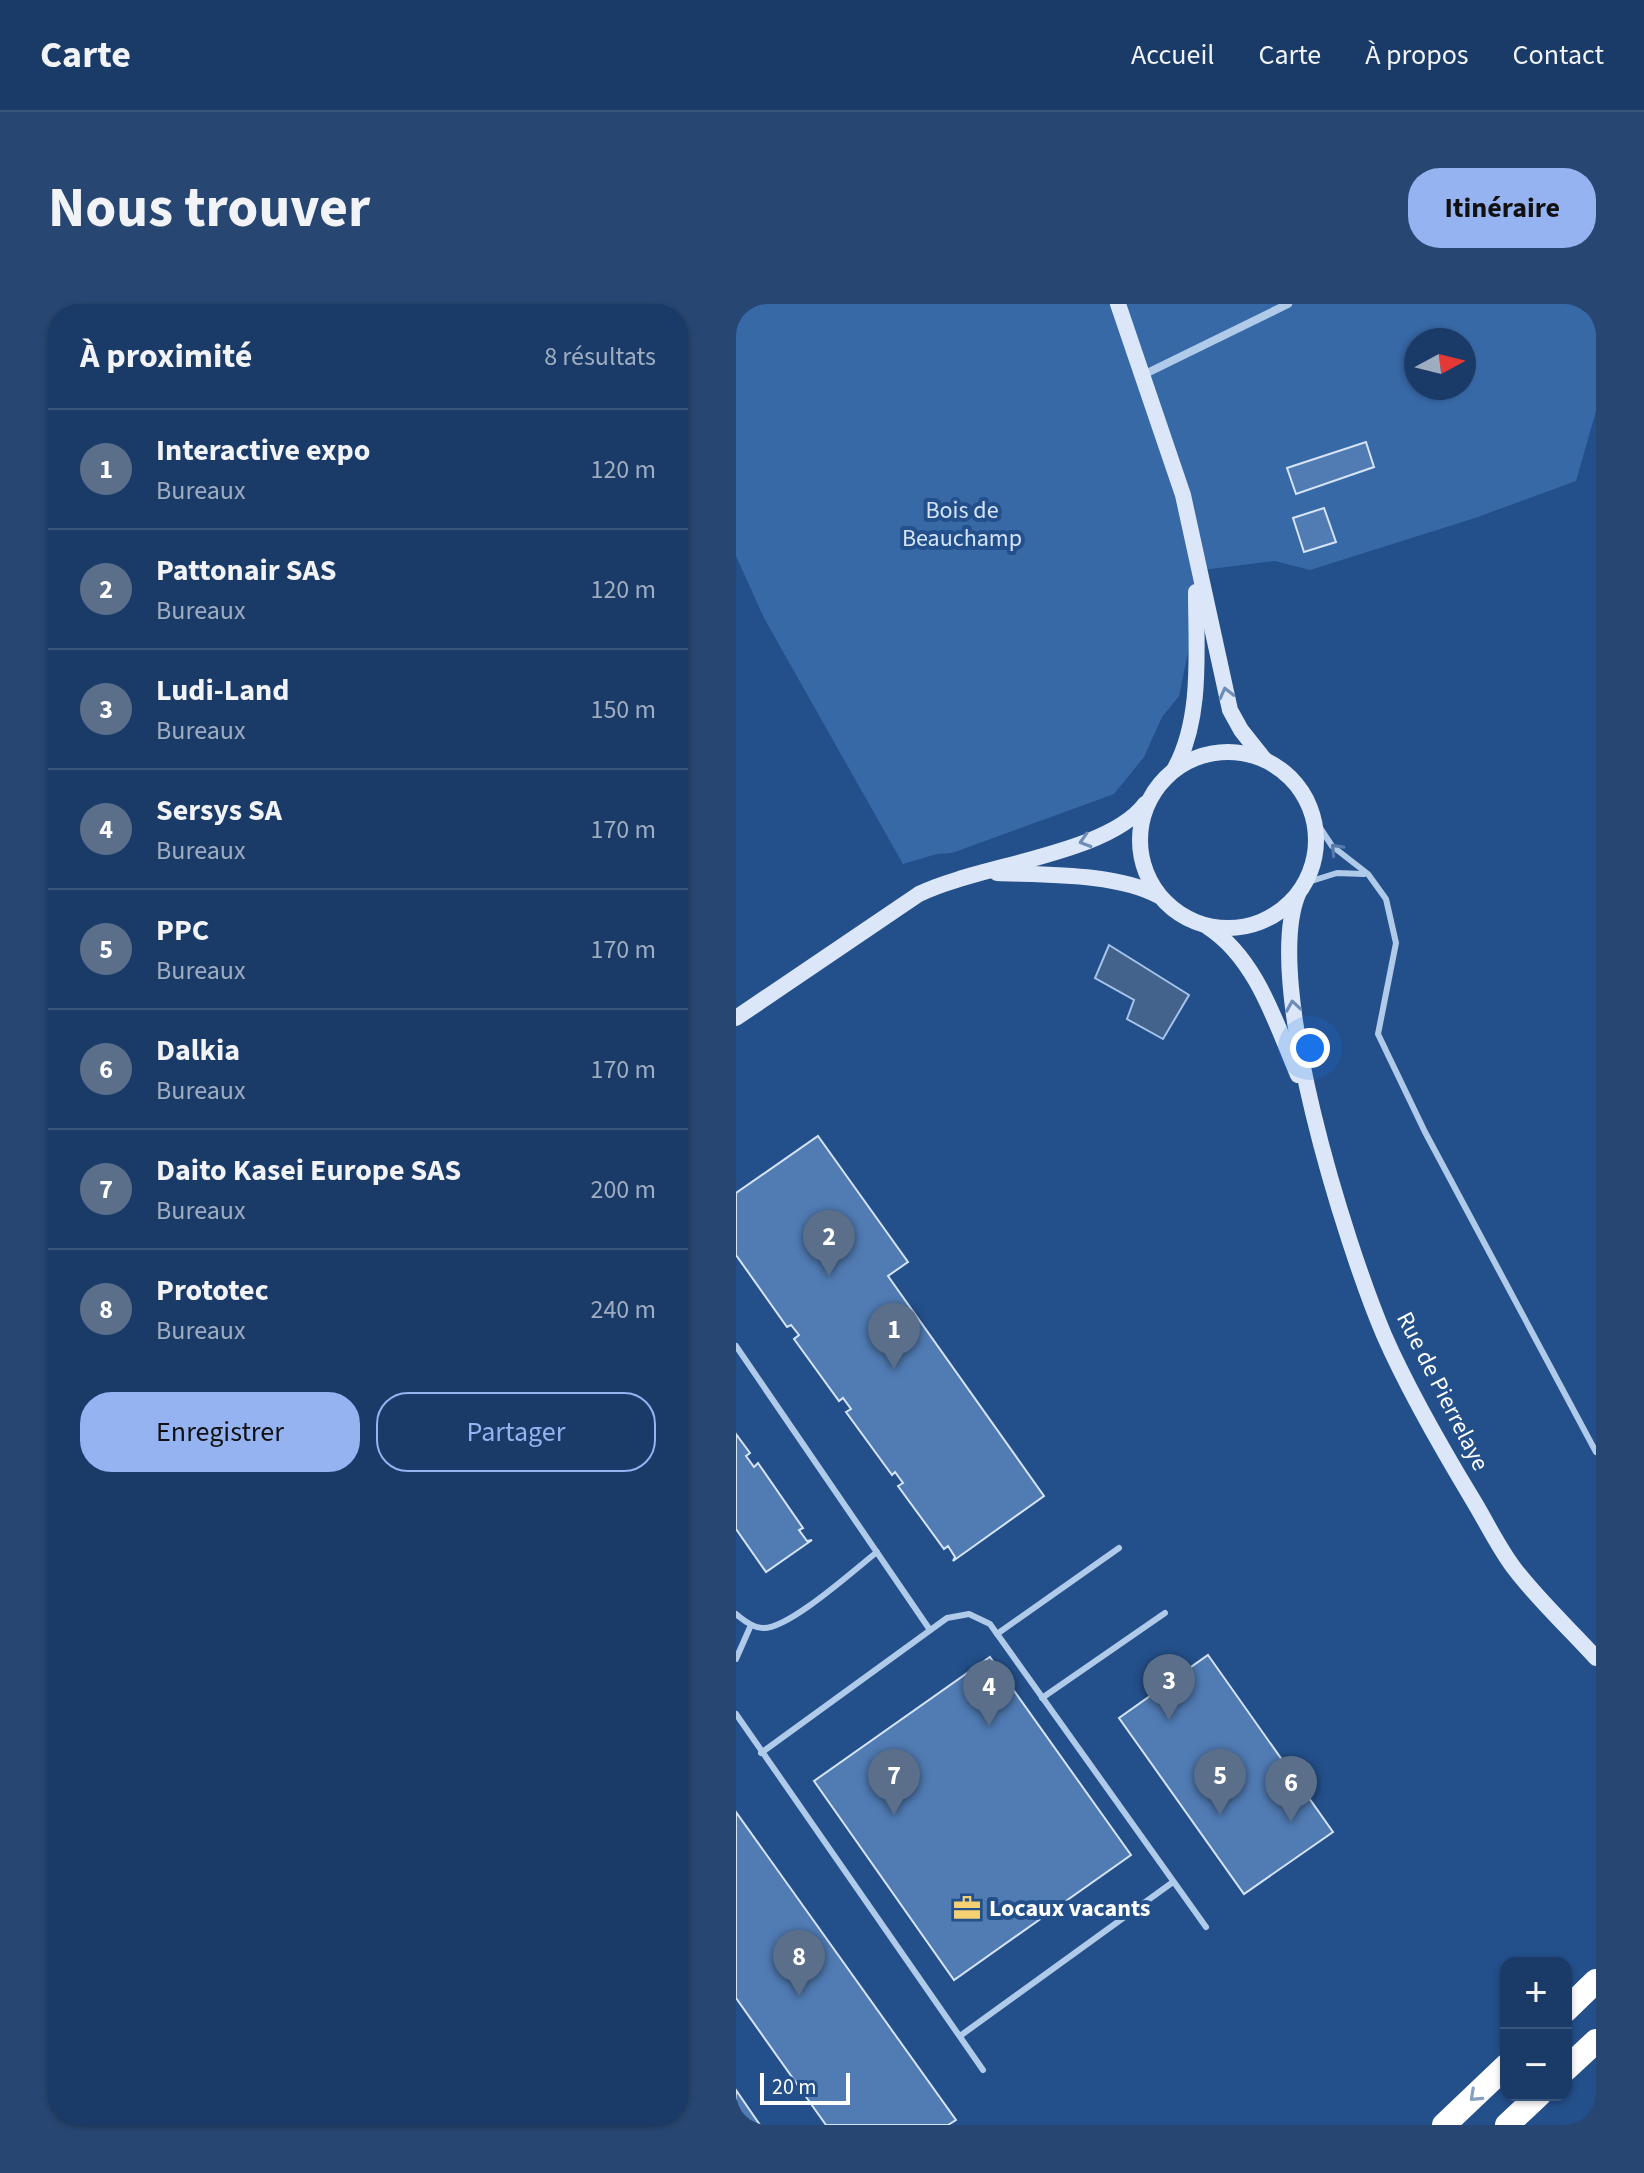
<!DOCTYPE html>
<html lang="fr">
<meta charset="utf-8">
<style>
:root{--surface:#1a3b68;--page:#274671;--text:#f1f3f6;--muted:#9fadc0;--line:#38557c;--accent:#95b2f1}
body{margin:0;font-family:"Source Sans 3",sans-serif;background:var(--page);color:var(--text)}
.controls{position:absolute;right:24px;bottom:24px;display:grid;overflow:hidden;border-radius:16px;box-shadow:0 2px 6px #0004}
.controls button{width:72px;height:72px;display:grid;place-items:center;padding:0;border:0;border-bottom:2px solid var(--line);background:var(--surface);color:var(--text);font:40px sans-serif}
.compass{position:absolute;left:668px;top:24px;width:72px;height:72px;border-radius:50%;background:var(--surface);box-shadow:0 2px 6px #0004;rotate:83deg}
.scale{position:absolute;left:24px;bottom:20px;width:90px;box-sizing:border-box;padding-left:8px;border:4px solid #fff;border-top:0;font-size:22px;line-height:28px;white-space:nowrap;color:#fff;-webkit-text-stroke:6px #234f8a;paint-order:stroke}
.you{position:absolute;left:574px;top:744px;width:28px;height:28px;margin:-20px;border:6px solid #fff;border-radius:50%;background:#1a73e8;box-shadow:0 0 0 12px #1a73e833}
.badge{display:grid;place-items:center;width:52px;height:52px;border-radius:50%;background:var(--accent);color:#fff;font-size:26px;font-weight:700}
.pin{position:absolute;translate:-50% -66px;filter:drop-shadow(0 2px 4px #0008)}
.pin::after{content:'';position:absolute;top:42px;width:28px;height:24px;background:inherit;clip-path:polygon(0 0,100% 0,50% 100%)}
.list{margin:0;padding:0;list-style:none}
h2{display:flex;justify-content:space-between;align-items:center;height:104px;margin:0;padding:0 32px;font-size:34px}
h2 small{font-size:26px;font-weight:400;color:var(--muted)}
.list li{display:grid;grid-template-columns:52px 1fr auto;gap:24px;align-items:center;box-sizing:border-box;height:120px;padding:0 32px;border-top:2px solid var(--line)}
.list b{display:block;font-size:30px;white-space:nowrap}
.list p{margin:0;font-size:26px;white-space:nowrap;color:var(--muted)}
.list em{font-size:26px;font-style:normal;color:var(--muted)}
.actions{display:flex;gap:16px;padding:24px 32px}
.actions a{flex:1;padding:18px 0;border:2px solid var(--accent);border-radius:32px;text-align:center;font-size:28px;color:var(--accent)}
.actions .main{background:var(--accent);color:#111}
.map{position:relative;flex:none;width:860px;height:1821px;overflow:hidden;border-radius:32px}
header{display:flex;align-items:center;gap:48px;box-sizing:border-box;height:112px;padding:0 40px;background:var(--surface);border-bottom:2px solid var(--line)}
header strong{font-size:38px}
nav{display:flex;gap:44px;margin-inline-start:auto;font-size:28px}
.intro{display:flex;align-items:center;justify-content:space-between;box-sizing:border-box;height:192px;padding:0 48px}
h1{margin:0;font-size:56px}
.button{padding:20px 36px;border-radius:32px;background:var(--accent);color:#111;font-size:28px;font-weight:700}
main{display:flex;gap:48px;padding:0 48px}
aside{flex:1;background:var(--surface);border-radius:32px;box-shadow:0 2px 6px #0004}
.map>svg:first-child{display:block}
.green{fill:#3869a7;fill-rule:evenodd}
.water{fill:#43638d;stroke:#a4c4eb;stroke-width:2}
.building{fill:#507bb3;stroke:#d5e4f8;stroke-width:2}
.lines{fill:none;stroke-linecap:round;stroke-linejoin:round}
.service{stroke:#b0caea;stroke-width:6}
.minor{stroke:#b0caea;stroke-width:8}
.secondary{stroke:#dbe7f8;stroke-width:16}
.motorway{stroke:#fff;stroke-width:24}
.oneway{stroke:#6d8cb6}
.oneway2{stroke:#547aac}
.oneway3{stroke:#869ebf}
.labels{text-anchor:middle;stroke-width:8;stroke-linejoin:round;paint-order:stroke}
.park-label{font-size:24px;fill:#d5e4f8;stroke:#234f8a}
.street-label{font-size:24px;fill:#fff;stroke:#234f8a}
.poi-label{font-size:24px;font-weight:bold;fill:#fff;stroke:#234f8a;text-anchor:start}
</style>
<header>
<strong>Carte</strong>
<nav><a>Accueil</a><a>Carte</a><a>À propos</a><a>Contact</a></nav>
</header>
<div class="intro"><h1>Nous trouver</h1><a class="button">Itinéraire</a></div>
<main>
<aside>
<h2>À proximité<small>8 résultats</small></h2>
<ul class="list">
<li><span class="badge" style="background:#5c6f8a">1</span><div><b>Interactive expo</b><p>Bureaux</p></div><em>120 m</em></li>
<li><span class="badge" style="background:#5c6f8a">2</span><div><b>Pattonair SAS</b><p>Bureaux</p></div><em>120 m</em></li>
<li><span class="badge" style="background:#5c6f8a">3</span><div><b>Ludi-Land</b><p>Bureaux</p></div><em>150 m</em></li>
<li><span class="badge" style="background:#5c6f8a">4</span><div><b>Sersys SA</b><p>Bureaux</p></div><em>170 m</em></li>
<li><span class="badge" style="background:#5c6f8a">5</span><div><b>PPC</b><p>Bureaux</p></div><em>170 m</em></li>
<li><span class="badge" style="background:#5c6f8a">6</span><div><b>Dalkia</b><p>Bureaux</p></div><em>170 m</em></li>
<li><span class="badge" style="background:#5c6f8a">7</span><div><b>Daito Kasei Europe SAS</b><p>Bureaux</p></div><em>200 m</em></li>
<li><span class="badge" style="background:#5c6f8a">8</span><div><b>Prototec</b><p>Bureaux</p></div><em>240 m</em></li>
</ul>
<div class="actions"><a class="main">Enregistrer</a><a>Partager</a></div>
</aside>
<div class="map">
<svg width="860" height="1821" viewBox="0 0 860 1821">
<rect width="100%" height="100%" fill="#234f8a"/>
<!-- green -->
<path class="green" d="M0,0H856L860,8V107L840,177L739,214L574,266L539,257L458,267L462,300L443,392L426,413L408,453L378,490L216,549L201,550L167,560L28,314L0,252ZM680,36H728V84H680Z"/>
<!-- water -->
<polygon class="water" points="373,641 453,691 427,735 391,715 398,696 359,674"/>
<!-- building -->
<g class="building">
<polygon points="630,138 638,163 560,190 551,164"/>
<polygon points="588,204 600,238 568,248 557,214"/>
<polygon points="82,832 172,958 152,972 308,1192 217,1257 219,1253 212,1242 208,1245 162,1182 167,1179 159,1168 156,1171 110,1108 115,1105 107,1094 103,1097 58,1035 63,1031 55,1021 51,1023 0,951 0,889"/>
<polygon points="0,1130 14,1149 10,1152 18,1163 22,1159 67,1224 63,1226 71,1237 76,1236 30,1268 0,1225"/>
<polygon points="472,1351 597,1528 508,1590 383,1414"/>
<polygon points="254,1353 395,1551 218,1676 78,1477"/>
<polygon points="0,1508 220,1816 212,1821 90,1821 0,1694"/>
<polygon points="0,1786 24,1821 0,1821"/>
</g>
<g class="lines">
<!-- service -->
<g class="service">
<polyline points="577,513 596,542 632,570 650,595 660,639 642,730 689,828 860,1148"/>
<polyline points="569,579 601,569 628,570"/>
<polyline points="0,1042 194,1326"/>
<path d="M0,1310C7,1316 17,1324 27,1324C53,1325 118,1266 141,1248"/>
<polyline points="261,1330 383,1244"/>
<polyline points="0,1355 15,1321"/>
<polyline points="306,1394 429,1309"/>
<polyline points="0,1410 247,1766"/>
<polyline points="25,1449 211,1314 233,1310 254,1320 470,1623"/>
<polyline points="224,1732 437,1578"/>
</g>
<!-- minor -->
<polyline class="minor" points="407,71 552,0"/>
<!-- secondary -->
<g class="secondary">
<polyline points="382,0 447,191 494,406 505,426 528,455"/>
<circle cx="492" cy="536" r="88"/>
<path d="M438,466C467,415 460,345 460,288"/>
<path d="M261,569C309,571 381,569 423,592"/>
<path d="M562,590C526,677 610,941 648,1031C673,1088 705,1143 737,1196C751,1219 762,1243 778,1264C802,1296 833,1324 860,1354"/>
<path d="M472,623C521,655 540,720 562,771"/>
<path d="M0,714L183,590C242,561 372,550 409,500"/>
</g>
<!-- motorway -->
<g class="motorway">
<polyline points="830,1706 860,1677"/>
<polyline points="830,1765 860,1737"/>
<polyline points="708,1821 770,1762"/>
<polyline points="771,1821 803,1791"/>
</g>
</g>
<!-- one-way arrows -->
<defs><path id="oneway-chevron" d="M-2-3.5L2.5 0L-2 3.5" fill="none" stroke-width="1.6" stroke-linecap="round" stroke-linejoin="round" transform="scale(2)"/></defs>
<g class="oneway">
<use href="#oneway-chevron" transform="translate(490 389) rotate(-104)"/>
<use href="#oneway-chevron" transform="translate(349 537) rotate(163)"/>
<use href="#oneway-chevron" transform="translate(557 702) rotate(-99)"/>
</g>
<use class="oneway2" href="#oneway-chevron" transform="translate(600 545) rotate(-133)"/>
<use class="oneway3" href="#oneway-chevron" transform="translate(739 1792) rotate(137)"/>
<!-- icons -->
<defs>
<g id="office-bare" transform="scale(2.16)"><path d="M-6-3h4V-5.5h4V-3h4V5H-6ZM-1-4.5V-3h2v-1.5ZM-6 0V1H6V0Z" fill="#f5d173" stroke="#234f8a" stroke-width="2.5" paint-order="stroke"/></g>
</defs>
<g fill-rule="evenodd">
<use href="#office-bare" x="231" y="1604"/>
</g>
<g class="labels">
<!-- park labels -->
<g class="park-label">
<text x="226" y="214">Bois de<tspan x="226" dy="28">Beauchamp</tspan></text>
</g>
<!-- street labels -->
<g class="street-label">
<text transform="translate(707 1087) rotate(63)" y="8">Rue de Pierrelaye</text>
</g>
<!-- poi labels -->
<g class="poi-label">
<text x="253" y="1612">Locaux vacants</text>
</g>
</g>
</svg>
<div class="controls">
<button>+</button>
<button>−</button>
</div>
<svg class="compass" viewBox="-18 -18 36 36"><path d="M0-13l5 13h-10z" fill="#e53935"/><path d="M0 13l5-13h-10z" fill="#9fadc0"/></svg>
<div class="scale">20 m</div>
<div class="you"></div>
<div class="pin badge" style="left:158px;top:1065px;background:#5c6f8a">1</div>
<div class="pin badge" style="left:93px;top:972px;background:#5c6f8a">2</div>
<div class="pin badge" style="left:433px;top:1416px;background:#5c6f8a">3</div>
<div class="pin badge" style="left:253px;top:1422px;background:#5c6f8a">4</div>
<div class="pin badge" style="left:484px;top:1511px;background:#5c6f8a">5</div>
<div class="pin badge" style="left:555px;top:1518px;background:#5c6f8a">6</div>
<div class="pin badge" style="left:158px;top:1511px;background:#5c6f8a">7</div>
<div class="pin badge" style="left:63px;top:1692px;background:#5c6f8a">8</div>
</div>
</main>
